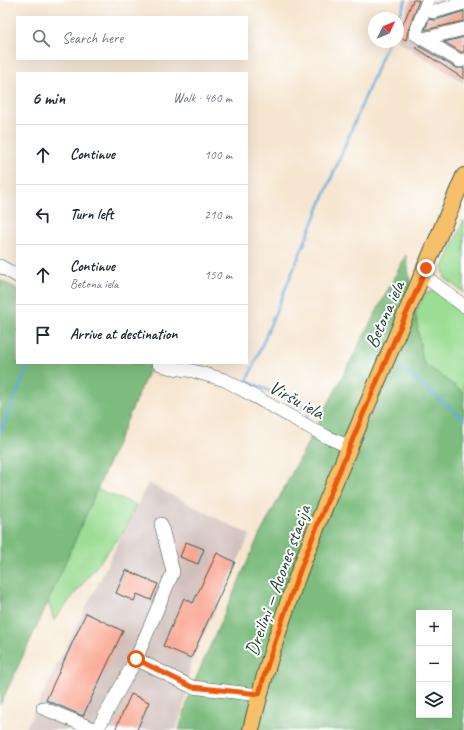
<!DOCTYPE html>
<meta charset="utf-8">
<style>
:root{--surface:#fff;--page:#f6f6f7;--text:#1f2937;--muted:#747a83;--line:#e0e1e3}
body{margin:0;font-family:Caveat,sans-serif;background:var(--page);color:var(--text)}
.controls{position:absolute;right:12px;bottom:12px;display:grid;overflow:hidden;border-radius:0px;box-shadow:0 4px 16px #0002}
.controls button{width:36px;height:36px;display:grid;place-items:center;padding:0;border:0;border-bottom:1px solid var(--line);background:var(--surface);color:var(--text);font:20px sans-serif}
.compass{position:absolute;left:368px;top:12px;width:36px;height:36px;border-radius:50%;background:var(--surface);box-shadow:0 4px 16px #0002;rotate:46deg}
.stop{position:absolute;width:12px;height:12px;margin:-9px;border:3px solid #ea580c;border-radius:50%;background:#fff}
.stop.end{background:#ea580c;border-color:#fff;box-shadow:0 1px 4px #0008}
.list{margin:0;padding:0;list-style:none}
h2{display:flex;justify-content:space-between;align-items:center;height:52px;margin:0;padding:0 16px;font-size:17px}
h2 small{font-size:13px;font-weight:400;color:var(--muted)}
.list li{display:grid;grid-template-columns:26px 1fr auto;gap:12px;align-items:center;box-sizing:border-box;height:60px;padding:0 16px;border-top:1px solid var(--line)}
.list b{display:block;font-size:15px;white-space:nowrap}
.list p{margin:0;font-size:13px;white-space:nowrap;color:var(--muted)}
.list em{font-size:13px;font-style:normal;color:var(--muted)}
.icon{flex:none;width:22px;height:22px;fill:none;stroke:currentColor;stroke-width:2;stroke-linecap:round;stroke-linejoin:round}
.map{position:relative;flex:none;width:464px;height:730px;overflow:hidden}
.search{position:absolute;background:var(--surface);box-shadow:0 4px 16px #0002;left:16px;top:16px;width:232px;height:44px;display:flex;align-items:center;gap:10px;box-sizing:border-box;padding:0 14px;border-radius:0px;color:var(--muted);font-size:15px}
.panel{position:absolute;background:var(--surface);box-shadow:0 4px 16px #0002;left:16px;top:72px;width:232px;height:292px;border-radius:0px}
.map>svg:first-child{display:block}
.industrial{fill:#d0c0bc}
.green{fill:#9cdd94;stroke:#5e8d64}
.forest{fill:#7dbc7e;stroke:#4e7c59;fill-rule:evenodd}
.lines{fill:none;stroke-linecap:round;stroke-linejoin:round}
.stream{stroke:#67addd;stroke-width:2.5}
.building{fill:#f9a691}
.minor-casing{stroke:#3f564b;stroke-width:14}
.major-casing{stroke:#3f564b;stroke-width:18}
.minor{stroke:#fff;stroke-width:13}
.major{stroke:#f6c06b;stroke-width:16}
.route{stroke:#ea580c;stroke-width:5}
.labels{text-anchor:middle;stroke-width:4;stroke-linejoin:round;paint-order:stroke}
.street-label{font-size:19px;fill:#1f3d34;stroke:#fff}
</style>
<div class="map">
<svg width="464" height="730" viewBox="0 0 464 730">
<rect width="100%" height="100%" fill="#fff"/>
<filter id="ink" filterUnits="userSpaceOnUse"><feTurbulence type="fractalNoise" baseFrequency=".025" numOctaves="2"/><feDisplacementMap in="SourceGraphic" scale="8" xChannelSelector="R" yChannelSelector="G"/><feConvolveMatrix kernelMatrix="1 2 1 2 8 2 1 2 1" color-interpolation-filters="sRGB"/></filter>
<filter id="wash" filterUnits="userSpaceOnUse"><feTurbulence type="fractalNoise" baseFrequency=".012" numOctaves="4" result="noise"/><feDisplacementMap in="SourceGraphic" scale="16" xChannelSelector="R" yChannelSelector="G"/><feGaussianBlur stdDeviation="0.9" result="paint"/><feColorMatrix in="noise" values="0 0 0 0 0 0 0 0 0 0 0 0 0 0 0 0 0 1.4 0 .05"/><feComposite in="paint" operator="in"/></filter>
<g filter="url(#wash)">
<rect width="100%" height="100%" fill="#f6e6d0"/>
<!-- industrial -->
<g class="industrial">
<polygon points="411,0 464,0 464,83 398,41 398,31"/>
<polygon points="148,483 250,535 191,662 186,687 186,698 176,730 25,730"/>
</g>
<!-- green -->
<g class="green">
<polygon points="464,220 464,293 445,278 443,268"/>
<polygon points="436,291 464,313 464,399 398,353 424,293"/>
<polygon points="0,450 136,505 124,531 54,620"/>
</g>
<!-- forest -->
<g class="forest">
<path d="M406,255L423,362L464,393V730H179L192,687L257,540ZM419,613H449V715H419Z"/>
<polygon points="0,280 17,289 17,363 147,363 151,365 50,598 0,705"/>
</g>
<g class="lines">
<!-- stream -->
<g class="stream">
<polyline points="398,19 406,0"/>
<polyline points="398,366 464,419"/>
<polyline points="307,419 309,409 247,381 388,42"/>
<polyline points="0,433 29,363"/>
</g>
</g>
<g id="blocks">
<!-- building -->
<g class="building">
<polygon points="413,0 419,0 408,31 406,40 398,36"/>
<polygon points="464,11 464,21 425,30 429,19 435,20"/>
<polygon points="464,37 464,52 461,52 444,42"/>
<polygon points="417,45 456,68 464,68 464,79 415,47"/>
<polygon points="186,542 204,549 198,564 180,557"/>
<polygon points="217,553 235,562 191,658 163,646 184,598 193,603"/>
<polygon points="126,570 158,584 151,600 137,594 134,601 116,593"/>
<polygon points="86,613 123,631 83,716 46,700"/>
<polygon points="131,694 149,702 137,730 115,730"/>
</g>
</g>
</g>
<g filter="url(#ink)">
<use href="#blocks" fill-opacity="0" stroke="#3f564b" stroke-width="1"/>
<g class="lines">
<!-- minor casing -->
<g class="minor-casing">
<g id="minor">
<polyline points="428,0 415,34 460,61 464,60"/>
<polyline points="433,12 464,3"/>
<polyline points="423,39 464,29"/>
<polyline points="0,266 17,276"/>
<polyline points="423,275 464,306"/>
<polyline points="158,363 168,367 193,371 225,380 327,437 350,447"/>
<polyline points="161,524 173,572 136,659 192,687 259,695"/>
<polyline points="43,708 96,730"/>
<polyline points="97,730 136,659"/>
</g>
</g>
<!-- major casing -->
<g class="major-casing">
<path id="major" d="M251,730C274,628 314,530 355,434C392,348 428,262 464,176"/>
</g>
<!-- minor -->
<use href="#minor" class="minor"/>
<!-- major -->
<use href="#major" class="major"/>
</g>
</g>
<g class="lines" filter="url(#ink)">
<!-- route -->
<path class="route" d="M136,659L192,687L259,694C293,575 344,460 392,346C403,320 416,294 426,268"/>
</g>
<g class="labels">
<!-- street labels -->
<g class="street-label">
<text transform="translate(384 314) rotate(-66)" y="7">Betona iela</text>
<text transform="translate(297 399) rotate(29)" y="7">Viršu iela</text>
<text transform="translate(277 580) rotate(-70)" y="7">Dreiliņi — Acones stacija</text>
</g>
</g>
</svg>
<div class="controls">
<button>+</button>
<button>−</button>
<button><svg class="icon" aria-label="layers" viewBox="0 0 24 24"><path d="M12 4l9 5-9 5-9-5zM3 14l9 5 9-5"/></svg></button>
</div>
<svg class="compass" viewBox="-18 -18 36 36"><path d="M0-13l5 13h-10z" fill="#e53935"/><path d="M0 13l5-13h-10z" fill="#747a83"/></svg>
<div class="stop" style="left:136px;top:659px"></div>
<div class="stop end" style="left:426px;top:268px"></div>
<div class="search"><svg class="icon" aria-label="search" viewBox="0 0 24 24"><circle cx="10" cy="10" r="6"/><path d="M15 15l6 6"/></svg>Search here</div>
<section class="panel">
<h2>6 min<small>Walk · 460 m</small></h2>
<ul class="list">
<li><svg class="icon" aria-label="ahead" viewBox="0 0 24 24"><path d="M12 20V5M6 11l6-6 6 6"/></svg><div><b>Continue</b></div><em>100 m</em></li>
<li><svg class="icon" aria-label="left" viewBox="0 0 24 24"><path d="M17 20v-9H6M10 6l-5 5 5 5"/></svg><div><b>Turn left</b></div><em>210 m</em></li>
<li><svg class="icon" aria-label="ahead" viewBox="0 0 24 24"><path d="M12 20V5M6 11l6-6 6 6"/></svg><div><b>Continue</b><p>Betona iela</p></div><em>150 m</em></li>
<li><svg class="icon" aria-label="arrive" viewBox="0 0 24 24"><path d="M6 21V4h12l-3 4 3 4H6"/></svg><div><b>Arrive at destination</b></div></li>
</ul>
</section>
</div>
